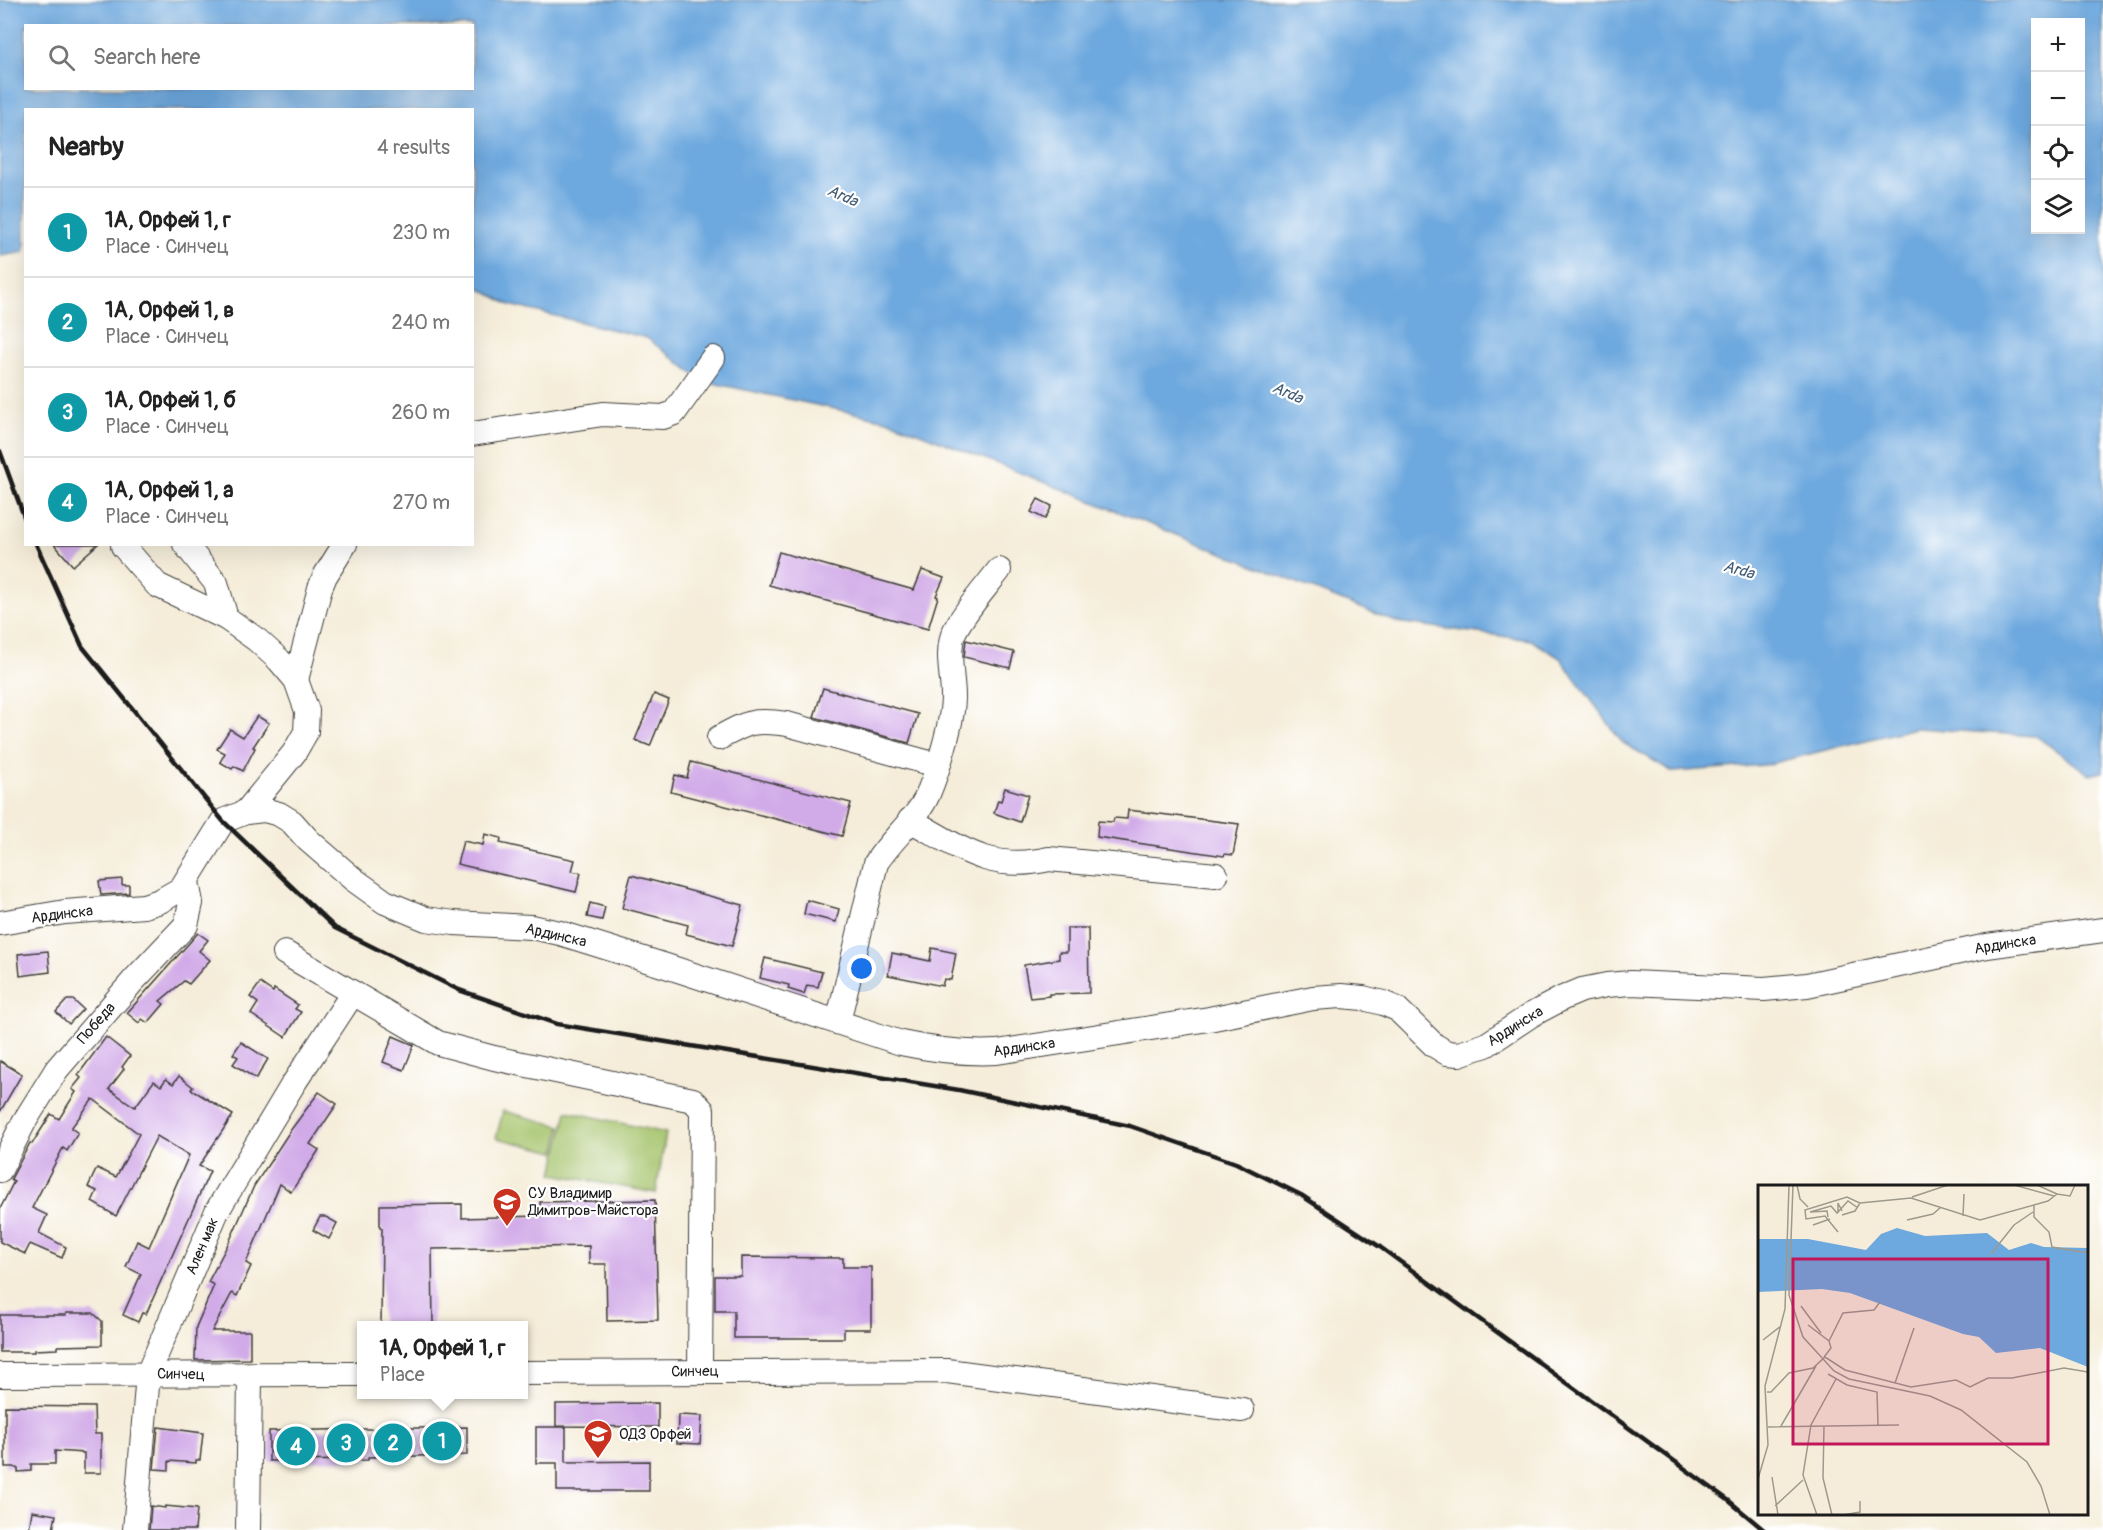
<!DOCTYPE html>
<meta charset="utf-8">
<style>
:root{--surface:#fff;--page:#f2f2f2;--text:#222;--muted:#767676;--line:#e0e0e0;--accent:#7c3aed}
body{margin:0;font-family:Pangolin,sans-serif;background:var(--page);color:var(--text)}
.controls{position:absolute;right:18px;top:18px;display:grid;overflow:hidden;border-radius:0px;box-shadow:0 6px 24px #0002}
.controls button{width:54px;height:54px;display:grid;place-items:center;padding:0;border:0;border-bottom:2px solid var(--line);background:var(--surface);color:var(--text);font:30px sans-serif}
.you{position:absolute;left:862px;top:969px;width:21px;height:21px;margin:-15px;border:4px solid #fff;border-radius:50%;background:#1a73e8;box-shadow:0 0 0 9px #1a73e833}
.badge{display:grid;place-items:center;width:39px;height:39px;border-radius:50%;background:var(--accent);color:#fff;font-size:20px;font-weight:700}
.pin{position:absolute;translate:-50% -50%;border:3px solid #fff;box-shadow:0 2px 6px #0006}
.popup{position:absolute;left:357px;top:1321px;width:171px;height:78px;box-sizing:border-box;display:grid;place-content:center;border-radius:0px;background:var(--surface);filter:drop-shadow(0 2px 4px #0005);font-size:20px;white-space:nowrap;color:var(--muted)}
.popup b{font-size:22px;color:var(--text)}
.popup::after{content:'';position:absolute;left:50%;top:100%;margin-left:-12px;border:12px solid transparent;border-top-color:var(--surface)}
.list{margin:0;padding:0;list-style:none}
h2{display:flex;justify-content:space-between;align-items:center;height:78px;margin:0;padding:0 24px;font-size:26px}
h2 small{font-size:20px;font-weight:400;color:var(--muted)}
.list li{display:grid;grid-template-columns:39px 1fr auto;gap:18px;align-items:center;box-sizing:border-box;height:90px;padding:0 24px;border-top:2px solid var(--line)}
.list b{display:block;font-size:22px;white-space:nowrap}
.list p{margin:0;font-size:20px;white-space:nowrap;color:var(--muted)}
.list em{font-size:20px;font-style:normal;color:var(--muted)}
.icon{flex:none;width:33px;height:33px;fill:none;stroke:currentColor;stroke-width:2;stroke-linecap:round;stroke-linejoin:round}
.map{position:relative;flex:none;width:2103px;height:1530px;overflow:hidden}
.search{position:absolute;background:var(--surface);box-shadow:0 6px 24px #0002;left:24px;top:24px;width:450px;height:66px;display:flex;align-items:center;gap:15px;box-sizing:border-box;padding:0 21px;border-radius:0px;color:var(--muted);font-size:22px}
.panel{position:absolute;background:var(--surface);box-shadow:0 6px 24px #0002;left:24px;top:108px;width:450px;height:438px;border-radius:0px}
.map>svg:first-child{display:block}
.green{fill:#a4c36b;stroke:#607044;stroke-width:1.5}
.water{fill:#6da8de;stroke:#44627d;stroke-width:1.5;fill-rule:evenodd}
.building{fill:#d1abe8}
.lines{fill:none;stroke-linecap:round;stroke-linejoin:round}
.minor-casing{stroke:#3d3b38;stroke-width:26}
.minor{stroke:#fff;stroke-width:24}
.rail{stroke:#1c1c1c;stroke-width:4.5}
.labels{text-anchor:middle;stroke-width:4.5;stroke-linejoin:round;paint-order:stroke}
.street-label{font-size:15px;fill:#1c1c1c;stroke:#fff}
.poi-label{font-size:15px;fill:#1c1c1c;stroke:#fff;text-anchor:start}
.water-label{font-size:16px;font-style:italic;fill:#405b73;stroke:#fff}
.inset-road{fill:none;stroke:#9e998d;stroke-width:1.5}
.view{fill:#c2185b;fill-opacity:0.15;stroke:#c2185b;stroke-width:3}
.inset-edge{fill:none;stroke:#1c1c1c;stroke-width:3}
</style>
<div class="map">
<svg width="2103" height="1530" viewBox="0 0 2103 1530">
<rect width="100%" height="100%" fill="#fff"/>
<filter id="ink" filterUnits="userSpaceOnUse"><feTurbulence type="fractalNoise" baseFrequency=".0167" numOctaves="2"/><feDisplacementMap in="SourceGraphic" scale="12" xChannelSelector="R" yChannelSelector="G"/><feConvolveMatrix kernelMatrix="1 2 1 2 8 2 1 2 1" color-interpolation-filters="sRGB"/></filter>
<filter id="wash" filterUnits="userSpaceOnUse"><feTurbulence type="fractalNoise" baseFrequency=".008" numOctaves="4" result="noise"/><feDisplacementMap in="SourceGraphic" scale="24" xChannelSelector="R" yChannelSelector="G"/><feGaussianBlur stdDeviation="1.35" result="paint"/><feColorMatrix in="noise" values="0 0 0 0 0 0 0 0 0 0 0 0 0 0 0 0 0 1.4 0 .05"/><feComposite in="paint" operator="in"/></filter>
<g filter="url(#wash)">
<rect width="100%" height="100%" fill="#f5edd9"/>
<!-- green -->
<g class="green">
<polygon points="503,1111 561,1126 556,1152 496,1138"/>
<polygon points="567,1111 666,1133 656,1193 553,1174"/>
</g>
<!-- water -->
<path class="water" d="M0,0H2103V772L2090,775L2036,736L1915,728L1765,765L1673,772L1623,743L1560,658L1531,640L1396,622L887,420L703,381L647,338L510,305L473,285L472,110H26L25,252L0,256ZM2036,22H2080V230H2036ZM26,26H472V88H26Z"/>
<g id="blocks">
<!-- building -->
<g class="building">
<polygon points="1038,499 1052,506 1045,519 1031,512"/>
<polygon points="54,544 98,544 73,566"/>
<polygon points="779,552 914,590 922,570 944,578 936,596 938,597 928,629 769,585"/>
<polygon points="966,640 1014,652 1010,668 964,657"/>
<polygon points="823,688 918,714 909,743 814,717"/>
<polygon points="654,694 669,700 650,746 635,740"/>
<polygon points="257,716 269,723 253,747 255,748 243,771 234,766 232,769 220,762 225,753 217,749 230,729 243,737"/>
<polygon points="691,762 851,803 842,836 671,792 675,775 687,778"/>
<polygon points="1005,788 1028,795 1020,822 994,813 998,800 1001,801"/>
<polygon points="1128,810 1239,824 1233,855 1225,854 1224,856 1097,837 1098,821 1113,822 1114,818 1127,819"/>
<polygon points="485,834 501,838 500,843 575,860 572,871 581,873 576,892 457,864 463,841 483,845"/>
<polygon points="631,875 743,905 732,946 686,934 688,925 622,908"/>
<polygon points="122,879 122,885 129,885 129,893 101,895 99,881"/>
<polygon points="807,900 839,909 836,922 804,914"/>
<polygon points="590,903 605,907 602,920 587,917"/>
<polygon points="1067,928 1088,928 1089,993 1049,994 1049,996 1030,998 1024,965 1059,959 1059,952 1067,952"/>
<polygon points="198,933 208,940 199,951 210,960 189,984 184,981 160,1001 164,1004 148,1023 142,1019 139,1023 127,1013"/>
<polygon points="932,948 956,953 951,980 944,979 942,986 888,975 892,953 930,961"/>
<polygon points="48,951 50,972 20,976 18,954"/>
<polygon points="765,958 822,972 818,987 807,985 804,994 788,989 789,985 760,978"/>
<polygon points="260,983 273,992 274,989 298,1005 295,1009 301,1012 285,1037 251,1014 258,1003 250,997"/>
<polygon points="67,1000 73,1000 83,1009 69,1024 56,1012"/>
<polygon points="393,1036 414,1045 404,1070 383,1062"/>
<polygon points="106,1037 130,1056 122,1067 124,1069 109,1089 135,1107 154,1081 161,1086 166,1079 173,1084 179,1076 193,1087 191,1089 233,1115 199,1166 210,1171 146,1314 142,1313 138,1322 123,1315 141,1274 126,1267 137,1241 149,1247 189,1155 157,1136 116,1216 92,1202 97,1191 88,1187 97,1168 116,1177 139,1134 93,1099 71,1128 78,1133 67,1151 63,1148 32,1208 47,1215 39,1233 66,1247 62,1258 30,1244 25,1254 0,1242 0,1209 14,1181 11,1179 30,1143 32,1144 51,1114 59,1119 76,1092 72,1089 81,1078 78,1075"/>
<polygon points="241,1042 268,1059 256,1079 233,1064 238,1057 233,1054"/>
<polygon points="0,1061 22,1074 0,1112"/>
<polygon points="319,1092 337,1104 310,1144 319,1150 291,1192 280,1184 246,1263 251,1266 237,1296 232,1293 212,1331 250,1331 250,1359 195,1360 196,1327 214,1285 208,1282 230,1240 254,1186 290,1131"/>
<polygon points="655,1200 658,1320 607,1321 606,1264 589,1264 589,1246 432,1249 433,1326 381,1326 382,1228 380,1228 380,1205 462,1204 462,1218 541,1216 540,1202"/>
<polygon points="320,1217 326,1217 337,1223 329,1239 313,1230"/>
<polygon points="741,1257 843,1258 843,1267 871,1267 871,1329 844,1329 844,1338 734,1338 734,1311 715,1311 715,1276 741,1276"/>
<polygon points="66,1313 93,1313 102,1321 102,1345 58,1346 58,1349 34,1350 34,1352 0,1352 0,1315 66,1315"/>
<polygon points="658,1403 658,1427 556,1426 556,1404"/>
<polygon points="5,1406 94,1407 95,1434 101,1434 101,1473 84,1473 84,1453 55,1451 55,1464 31,1464 31,1471 18,1472 18,1469 14,1467 5,1467"/>
<polygon points="678,1415 702,1416 700,1444 677,1443"/>
<polygon points="158,1427 203,1433 200,1460 196,1460 196,1463 169,1461 169,1470 154,1469"/>
<polygon points="467,1427 467,1455 368,1457 368,1460 269,1461 269,1431"/>
<polygon points="536,1427 566,1427 566,1462 649,1461 649,1491 557,1491 557,1463 536,1463"/>
<polygon points="151,1506 165,1508 165,1506 197,1509 195,1530 149,1530"/>
<polygon points="32,1511 56,1515 53,1530 29,1530"/>
</g>
</g>
</g>
<g filter="url(#ink)">
<use href="#blocks" fill-opacity="0" stroke="#3d3b38" stroke-width="1.5"/>
<g class="lines">
<!-- minor casing -->
<g class="minor-casing">
<g id="minor">
<polyline points="472,434 603,414 663,417 674,413 713,358"/>
<polyline points="185,544 216,583 226,618"/>
<polyline points="123,546 157,585 226,618 257,640 279,660 296,680 307,711 306,732 294,753 246,812"/>
<polyline points="296,680 320,588 325,576 345,544"/>
<path d="M719,738C748,722 754,719 787,724L937,765"/>
<path d="M910,820C960,847 989,873 1049,859L1216,875"/>
<path d="M0,923L65,912L144,906L160,901L181,889L223,821L246,812L264,810L279,814L292,822L308,840L353,879L385,902L426,919L454,923L531,927L560,933L666,966L901,1043C934,1050 964,1054 997,1052L1209,1019L1313,998L1341,996L1363,998L1383,1003L1397,1009L1434,1045L1447,1053L1459,1054L1486,1045L1531,1015L1563,998L1582,990L1607,985L1631,983L1764,989L1807,985L1987,946L2103,930"/>
<polyline points="285,953 438,1043 494,1058 693,1100 702,1110 700,1371"/>
<path d="M838,1022L876,863C891,839 918,818 928,794C938,770 953,722 953,697C953,677 947,658 952,638C956,621 987,586 999,570"/>
<polyline points="0,1170 24,1122 57,1069 134,980 186,925 191,903 187,882"/>
<polyline points="523,1373 947,1371 1242,1410"/>
<polyline points="0,1375 361,1374"/>
<polyline points="135,1530 148,1374 217,1211 292,1086 353,993"/>
<polyline points="248,1530 250,1375"/>
</g>
</g>
<!-- minor -->
<use href="#minor" class="minor"/>
<!-- rail -->
<g class="rail">
<polyline points="0,451 26,522"/>
<polyline points="36,544 82,646 223,821 335,928 459,990 557,1024 959,1090 1130,1126 1236,1163 1301,1195 1380,1247 1728,1500 1764,1530"/>
</g>
</g>
</g>
<!-- icons -->
<defs>
<g id="school-pin" transform="scale(1.5)"><path d="M0 17L-7.5 6A9.5 9.5 0 1 1 7.5 6Z" fill="#c8321e" stroke="#fff"/><path d="M0-5L7-2L0 1L-7-2ZM-4 1L0 2.5L4 1V4Q0 6-4 4Z" fill="#fff"/></g>
</defs>
<g fill-rule="evenodd">
<use href="#school-pin" x="507" y="1202"/>
<use href="#school-pin" x="598" y="1434"/>
</g>
<g class="labels">
<!-- street labels -->
<g class="street-label">
<text transform="translate(62 914) rotate(-7)" y="5">Ардинска</text>
<text transform="translate(556 935) rotate(13)" y="5">Ардинска</text>
<text transform="translate(2005 944) rotate(-9)" y="5">Ардинска</text>
<text transform="translate(96 1023) rotate(-49)" y="5">Победа</text>
<text transform="translate(1515 1026) rotate(-32)" y="5">Ардинска</text>
<text transform="translate(1024 1047) rotate(-8)" y="5">Ардинска</text>
<text transform="translate(202 1246) rotate(-67)" y="5">Ален мак</text>
<text transform="translate(695 1371) rotate(-1)" y="5">Синчец</text>
<text transform="translate(181 1374) rotate(1)" y="5">Синчец</text>
</g>
<!-- poi labels -->
<g class="poi-label">
<text x="528" y="1198">СУ Владимир<tspan x="528" dy="17">Димитров-Майстора</tspan></text>
<text x="619" y="1439">ОДЗ Орфей</text>
</g>
<!-- water labels -->
<g class="water-label">
<text transform="translate(843 195) rotate(24)" y="6">Arda</text>
<text transform="translate(1288 392) rotate(24)" y="6">Arda</text>
<text transform="translate(1739 569) rotate(15)" y="6">Arda</text>
</g>
</g>
<!-- overview -->
<g transform="translate(1758 1185)">
<rect width="330" height="330" fill="#f5edd9"/>
<path d="M139,43L167,51L229,48L251,65L273,58L286,62L330,63V182L282,163L238,168L221,152L205,149L92,108L64,104L0,107V54H50L108,65L123,49Z" fill="#6da8de"/>
<path class="inset-road" d="M35,0L31,110L45,152L76,186L91,194L172,211L203,225L269,277L283,301L292,330M39,0L42,14L50,22M256,0L296,11M279,0L299,9M154,12L190,0M102,18L153,13L222,35L290,16L299,9L312,11L317,0M276,20V32L291,47L294,62L330,68M80,28V18L84,26M205,31L206,9M70,32L69,26L52,27L73,21L79,28L90,16L100,23M149,35L175,29L183,22M55,40L72,34M80,47L67,31L48,34L47,25L89,12L102,18L97,26L84,30M233,69L256,40L275,27M43,121L63,148M50,140L71,156L73,163L66,172M5,155L23,141M71,156L85,128L116,125L122,117M70,189L89,200L119,207L120,240M137,198L156,143M9,207H13L31,188L55,183L67,172L87,185L153,202L198,195L212,202L230,193H254L306,183L330,187M23,241L58,181M66,241L65,293L74,330M10,242L141,240M14,292L20,330M0,294L10,260L7,201L27,124L31,0M17,321L45,295M59,330L45,290L53,240L78,194M85,330L102,327V316"/>
<path class="view" d="M35,74H290V259H35Z"/>
<rect width="330" height="330" class="inset-edge"/>
</g>
</svg>
<div class="controls">
<button>+</button>
<button>−</button>
<button><svg class="icon" aria-label="locate" viewBox="0 0 24 24"><circle cx="12" cy="12" r="6"/><path d="M12 2v4M12 18v4M2 12h4M18 12h4"/></svg></button>
<button><svg class="icon" aria-label="layers" viewBox="0 0 24 24"><path d="M12 4l9 5-9 5-9-5zM3 14l9 5 9-5"/></svg></button>
</div>
<div class="you"></div>
<div class="pin badge" style="left:442px;top:1441px;background:#0f9aa8">1</div>
<div class="popup"><b>1А, Орфей 1, г</b>Place</div>
<div class="pin badge" style="left:393px;top:1443px;background:#0f9aa8">2</div>
<div class="pin badge" style="left:346px;top:1443px;background:#0f9aa8">3</div>
<div class="pin badge" style="left:296px;top:1446px;background:#0f9aa8">4</div>
<div class="search"><svg class="icon" aria-label="search" viewBox="0 0 24 24"><circle cx="10" cy="10" r="6"/><path d="M15 15l6 6"/></svg>Search here</div>
<section class="panel">
<h2>Nearby<small>4 results</small></h2>
<ul class="list">
<li><span class="badge" style="background:#0f9aa8">1</span><div><b>1А, Орфей 1, г</b><p>Place · Синчец</p></div><em>230 m</em></li>
<li><span class="badge" style="background:#0f9aa8">2</span><div><b>1А, Орфей 1, в</b><p>Place · Синчец</p></div><em>240 m</em></li>
<li><span class="badge" style="background:#0f9aa8">3</span><div><b>1А, Орфей 1, б</b><p>Place · Синчец</p></div><em>260 m</em></li>
<li><span class="badge" style="background:#0f9aa8">4</span><div><b>1А, Орфей 1, а</b><p>Place · Синчец</p></div><em>270 m</em></li>
</ul>
</section>
</div>
